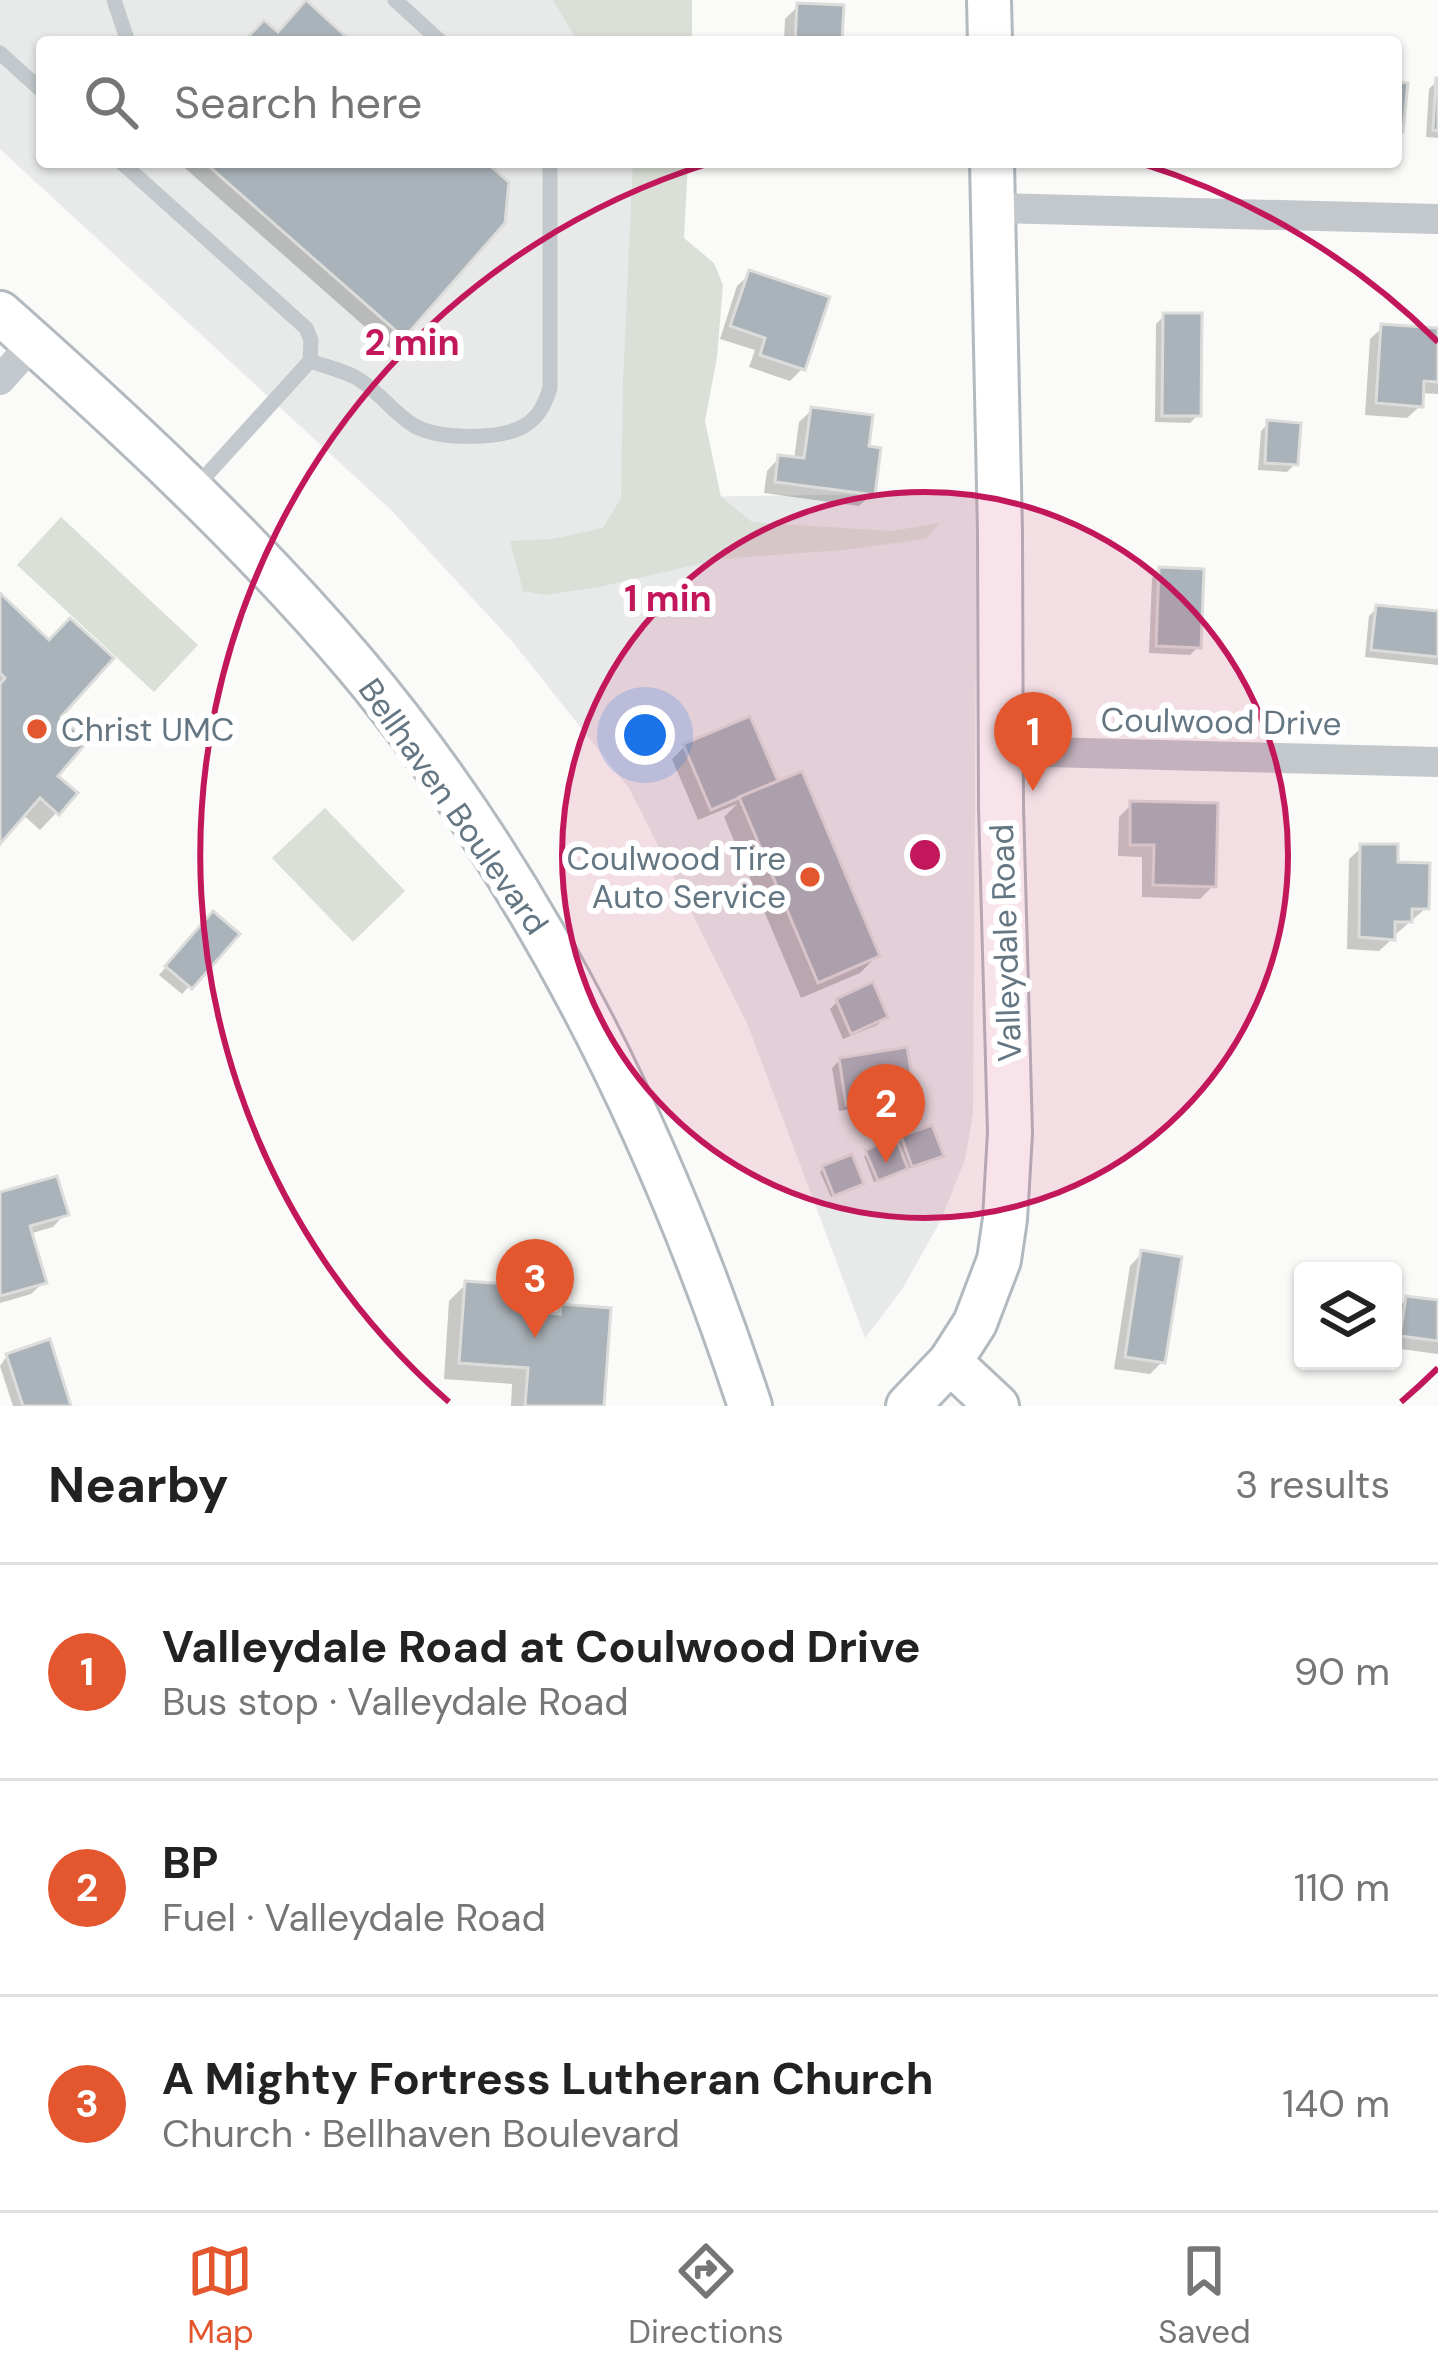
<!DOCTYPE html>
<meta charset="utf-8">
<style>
:root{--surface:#fff;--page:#f2f2f2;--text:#222;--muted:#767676;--line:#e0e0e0;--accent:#e4572e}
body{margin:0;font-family:"DM Sans",sans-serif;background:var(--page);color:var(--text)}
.controls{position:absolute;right:36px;bottom:36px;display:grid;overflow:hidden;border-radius:12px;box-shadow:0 3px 9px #0004}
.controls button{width:108px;height:108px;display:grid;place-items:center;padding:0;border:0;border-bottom:3px solid var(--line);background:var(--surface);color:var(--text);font:60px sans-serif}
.you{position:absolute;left:645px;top:735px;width:42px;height:42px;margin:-30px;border:9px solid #fff;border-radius:50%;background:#1a73e8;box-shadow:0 0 0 18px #1a73e833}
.badge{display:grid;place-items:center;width:78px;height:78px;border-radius:50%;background:var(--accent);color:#fff;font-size:39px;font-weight:700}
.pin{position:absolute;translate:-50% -99px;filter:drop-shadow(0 3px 6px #0008)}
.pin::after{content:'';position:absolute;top:63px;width:42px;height:36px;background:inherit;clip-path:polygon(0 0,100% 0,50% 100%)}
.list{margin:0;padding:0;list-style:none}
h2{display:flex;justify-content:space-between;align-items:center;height:156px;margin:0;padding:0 48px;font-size:51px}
h2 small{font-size:39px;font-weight:400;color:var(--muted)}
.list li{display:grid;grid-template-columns:78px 1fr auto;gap:36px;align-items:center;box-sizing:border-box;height:216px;padding:0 48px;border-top:3px solid var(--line)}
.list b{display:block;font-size:45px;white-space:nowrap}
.list p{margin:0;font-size:39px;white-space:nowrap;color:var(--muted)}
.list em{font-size:39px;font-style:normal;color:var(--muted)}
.icon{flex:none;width:66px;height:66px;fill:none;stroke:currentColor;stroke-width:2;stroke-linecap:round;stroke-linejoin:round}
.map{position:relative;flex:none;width:1438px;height:1406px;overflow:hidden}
.search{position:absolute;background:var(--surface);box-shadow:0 3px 9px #0004;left:36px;right:36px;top:36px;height:132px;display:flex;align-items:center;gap:30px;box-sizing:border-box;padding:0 42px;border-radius:12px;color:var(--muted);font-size:45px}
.sheet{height:804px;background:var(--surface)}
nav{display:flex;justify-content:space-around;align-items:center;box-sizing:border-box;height:168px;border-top:3px solid var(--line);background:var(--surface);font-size:33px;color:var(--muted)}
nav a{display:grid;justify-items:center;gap:6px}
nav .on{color:var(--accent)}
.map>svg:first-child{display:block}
.built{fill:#e8e9e9}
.green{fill:#dadfd7}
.shadow{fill:#0003}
.building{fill:#aab3b9;stroke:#dcdcda;stroke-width:3}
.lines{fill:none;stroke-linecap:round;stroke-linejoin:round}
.secondary-casing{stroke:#b3babf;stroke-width:48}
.lane{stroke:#c3c8cc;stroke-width:15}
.street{stroke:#c3c8cc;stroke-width:30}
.secondary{stroke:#fff;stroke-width:42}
.ring{fill:none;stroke:#c2185b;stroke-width:6}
.poi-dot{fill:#e4572e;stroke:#fff;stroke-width:4.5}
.labels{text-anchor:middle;stroke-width:12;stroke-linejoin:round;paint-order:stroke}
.street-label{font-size:33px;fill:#657683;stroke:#fff}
.poi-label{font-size:33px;fill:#657683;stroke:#fff;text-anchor:start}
.centre{fill:#c2185b;stroke:#fff;stroke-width:6}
.ring-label{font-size:36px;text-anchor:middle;font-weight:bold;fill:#c2185b;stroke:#fff;stroke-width:12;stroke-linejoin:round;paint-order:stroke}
</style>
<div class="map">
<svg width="1438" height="1406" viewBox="0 0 1438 1406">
<rect width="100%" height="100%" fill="#fafaf8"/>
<!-- built -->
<polygon class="built" points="0,0 647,0 649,42 42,42 42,162 655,162 671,497 977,493 973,1114 965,1160 940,1222 901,1291 865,1338 747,1023 629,788 511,640 390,509 0,149"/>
<!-- green -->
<g class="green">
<polygon points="553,0 692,0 692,42 578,42"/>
<polygon points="633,162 688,162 684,238 714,263 723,285 717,357 705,421 721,497 752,522 892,531 940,523 926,539 843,550 721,559 599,587 545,595 523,591 510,541 552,539 603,528 621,498 623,382"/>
<polygon points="61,517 198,645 154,692 17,565"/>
<polygon points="325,808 405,891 353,942 272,858"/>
</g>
<!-- shadow -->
<g class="shadow">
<polygon points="798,6 839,42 784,42 785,19"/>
<polygon points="1437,81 1438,138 1426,137 1429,89"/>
<polygon points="178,162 482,162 402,336 389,348"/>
<polygon points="750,274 803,368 790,381 749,367 755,350 720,339 737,286"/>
<polygon points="1164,316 1198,415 1190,423 1155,422 1156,324"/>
<polygon points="1383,327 1438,331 1438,394 1421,393 1420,406 1407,418 1365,415 1370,339"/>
<polygon points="812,410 865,449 872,494 859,506 764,493 767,471 779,458 794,460 799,422"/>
<polygon points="1269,423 1295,464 1287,472 1258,470 1261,431"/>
<polygon points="1160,570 1198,647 1190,655 1149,653 1152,578"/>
<polygon points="0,597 57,718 54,776 74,794 40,830 22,814 0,839"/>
<polygon points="1377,608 1438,614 1438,665 1365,657 1369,616"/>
<polygon points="685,746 776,785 877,956 860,973 801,998 724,817 737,804 698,820 672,759"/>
<polygon points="1132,804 1213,886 1200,899 1142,897 1142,857 1118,856 1119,817"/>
<polygon points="1362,847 1395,865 1426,908 1396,934 1392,934 1392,939 1379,951 1347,949 1349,859"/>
<polygon points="205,923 235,935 182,994 159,975"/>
<polygon points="838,1001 885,1017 877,1025 843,1039 830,1009"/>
<polygon points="840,1060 912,1093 904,1101 839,1111 832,1068"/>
<polygon points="902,1139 937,1158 909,1168 908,1165 901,1172 874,1182 864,1156 896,1145"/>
<polygon points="824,1168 858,1186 831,1197 820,1172"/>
<polygon points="0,1195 65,1214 53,1227 29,1234 44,1282 31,1294 0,1303"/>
<polygon points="1142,1253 1162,1362 1150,1374 1114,1369 1130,1266"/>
<polygon points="466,1284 527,1314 553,1316 562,1307 601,1406 511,1406 512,1384 444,1379 449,1301"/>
<polygon points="1407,1299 1438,1303 1438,1354 1393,1348 1394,1311"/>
<polygon points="7,1356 68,1406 13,1406 0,1366"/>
</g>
<!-- building -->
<g class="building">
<polygon points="306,0 352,42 243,42 264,20 278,32"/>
<polygon points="797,3 844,5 842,42 795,42"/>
<polygon points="1436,78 1438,78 1438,131 1433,130"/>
<polygon points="1396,82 1408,83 1403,132 1396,131"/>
<polygon points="204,162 486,162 509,182 505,223 404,338"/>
<polygon points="749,270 830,297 805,370 760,355 765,338 730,326"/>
<polygon points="1163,313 1202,313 1201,416 1162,416"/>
<polygon points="1381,324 1438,328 1438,382 1424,381 1423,407 1376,403"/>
<polygon points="811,407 873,415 869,446 881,448 875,495 775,482 778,455 804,458"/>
<polygon points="1267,420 1301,423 1298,465 1265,463"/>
<polygon points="1159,567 1204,569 1201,648 1156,646"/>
<polygon points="0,593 49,640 70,618 114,658 61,717 88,741 58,776 78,793 59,815 40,798 0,844 0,684 5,678 0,673"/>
<polygon points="1376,605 1438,611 1438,657 1371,650"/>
<polygon points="750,716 778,781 711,810 683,744"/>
<polygon points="802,771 880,956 818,983 739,797"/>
<polygon points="1130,801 1218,803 1216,887 1153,885 1154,845 1130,845"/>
<polygon points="1360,844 1398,844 1398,862 1430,863 1429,909 1412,909 1412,922 1395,922 1395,940 1359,937"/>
<polygon points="213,911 240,934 192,989 165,966"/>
<polygon points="873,982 888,1017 851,1034 836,999"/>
<polygon points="907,1047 915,1094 846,1105 839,1058"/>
<polygon points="932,1125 944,1156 912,1167 901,1136"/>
<polygon points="896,1138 908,1169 878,1181 865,1150"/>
<polygon points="852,1154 864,1184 834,1196 822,1166"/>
<polygon points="57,1176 69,1215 30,1226 47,1283 0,1296 0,1192"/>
<polygon points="1141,1250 1182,1257 1165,1363 1125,1357"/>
<polygon points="465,1281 532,1286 530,1311 560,1314 561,1304 611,1308 604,1406 525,1406 528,1368 459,1363"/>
<polygon points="1406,1296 1438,1300 1438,1341 1400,1336"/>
<polygon points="50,1339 71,1406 23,1406 6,1354"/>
</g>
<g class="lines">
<!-- secondary casing -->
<g class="secondary-casing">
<g id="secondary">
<polyline points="989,0 990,42"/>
<path d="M0,313C124,423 248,538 355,664C538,881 662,1138 750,1406"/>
<polyline points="950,1362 997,1406"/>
<polyline points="908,1406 950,1362 975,1323 999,1260 1005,1219 1010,1133 1001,807 1000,533 992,162"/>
</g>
</g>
<!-- lane -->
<g class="lane">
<polyline points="114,0 128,42"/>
<polyline points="395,0 441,42"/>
<polyline points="0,53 42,91"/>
<polyline points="121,162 306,328 311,340 310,361 193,490"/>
<path d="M310,361C324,366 341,370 355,377C377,389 392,412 413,425C438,440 500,440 524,426C539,417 545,404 550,388V162"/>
</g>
<!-- street -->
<g class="street">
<polyline points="993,208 1438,219"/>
<polyline points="0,380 33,343"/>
<polyline points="1002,751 1438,762"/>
</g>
<!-- secondary -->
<use href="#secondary" class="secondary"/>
</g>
<!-- distance rings -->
<circle cx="925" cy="855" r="363" fill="#c2185b" fill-opacity=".12"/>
<g class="ring">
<circle cx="925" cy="855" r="363"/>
<path d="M1438 1368A725 725 0 0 1 1401 1402M449 1402A725 725 0 0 1 707 164M1143 164A725 725 0 0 1 1438 342"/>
</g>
<!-- markers -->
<g class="poi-dot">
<circle cx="37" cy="729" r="12"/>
<circle cx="810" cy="877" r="12"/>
</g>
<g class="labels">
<!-- street labels -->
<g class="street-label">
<text transform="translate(1221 721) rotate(1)" y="12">Coulwood Drive</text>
<text transform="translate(454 806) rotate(55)" y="12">Bellhaven Boulevard</text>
<text transform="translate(1005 943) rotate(-92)" y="12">Valleydale Road</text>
</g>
<!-- poi labels -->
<g class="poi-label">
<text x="61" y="741">Christ UMC</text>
<text x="786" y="870" text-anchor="end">Coulwood Tire<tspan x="786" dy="38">Auto Service</tspan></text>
</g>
</g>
<circle cx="925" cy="855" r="18" class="centre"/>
<g class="ring-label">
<text x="412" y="355">2 min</text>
<text x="668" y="611">1 min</text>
</g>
</svg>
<div class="controls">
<button><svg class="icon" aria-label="layers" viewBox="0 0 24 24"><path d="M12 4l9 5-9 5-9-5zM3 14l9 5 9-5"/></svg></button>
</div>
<div class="you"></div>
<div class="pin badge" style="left:1033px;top:791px">1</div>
<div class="pin badge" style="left:886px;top:1163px">2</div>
<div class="pin badge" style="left:535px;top:1338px">3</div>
<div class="search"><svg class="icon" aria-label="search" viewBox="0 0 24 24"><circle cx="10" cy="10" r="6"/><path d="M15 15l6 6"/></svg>Search here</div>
</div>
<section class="sheet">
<h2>Nearby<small>3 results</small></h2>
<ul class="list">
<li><span class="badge">1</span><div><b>Valleydale Road at Coulwood Drive</b><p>Bus stop · Valleydale Road</p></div><em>90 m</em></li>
<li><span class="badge">2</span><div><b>BP</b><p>Fuel · Valleydale Road</p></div><em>110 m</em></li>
<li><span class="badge">3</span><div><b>A Mighty Fortress Lutheran Church</b><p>Church · Bellhaven Boulevard</p></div><em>140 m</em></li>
</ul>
</section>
<nav>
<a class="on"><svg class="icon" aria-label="map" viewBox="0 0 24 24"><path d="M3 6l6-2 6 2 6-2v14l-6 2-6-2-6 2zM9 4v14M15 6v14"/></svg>Map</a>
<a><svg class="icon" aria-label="directions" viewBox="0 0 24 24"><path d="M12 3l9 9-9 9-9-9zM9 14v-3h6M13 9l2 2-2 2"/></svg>Directions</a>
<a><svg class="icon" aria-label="saved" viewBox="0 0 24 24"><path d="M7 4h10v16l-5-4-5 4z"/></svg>Saved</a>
</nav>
